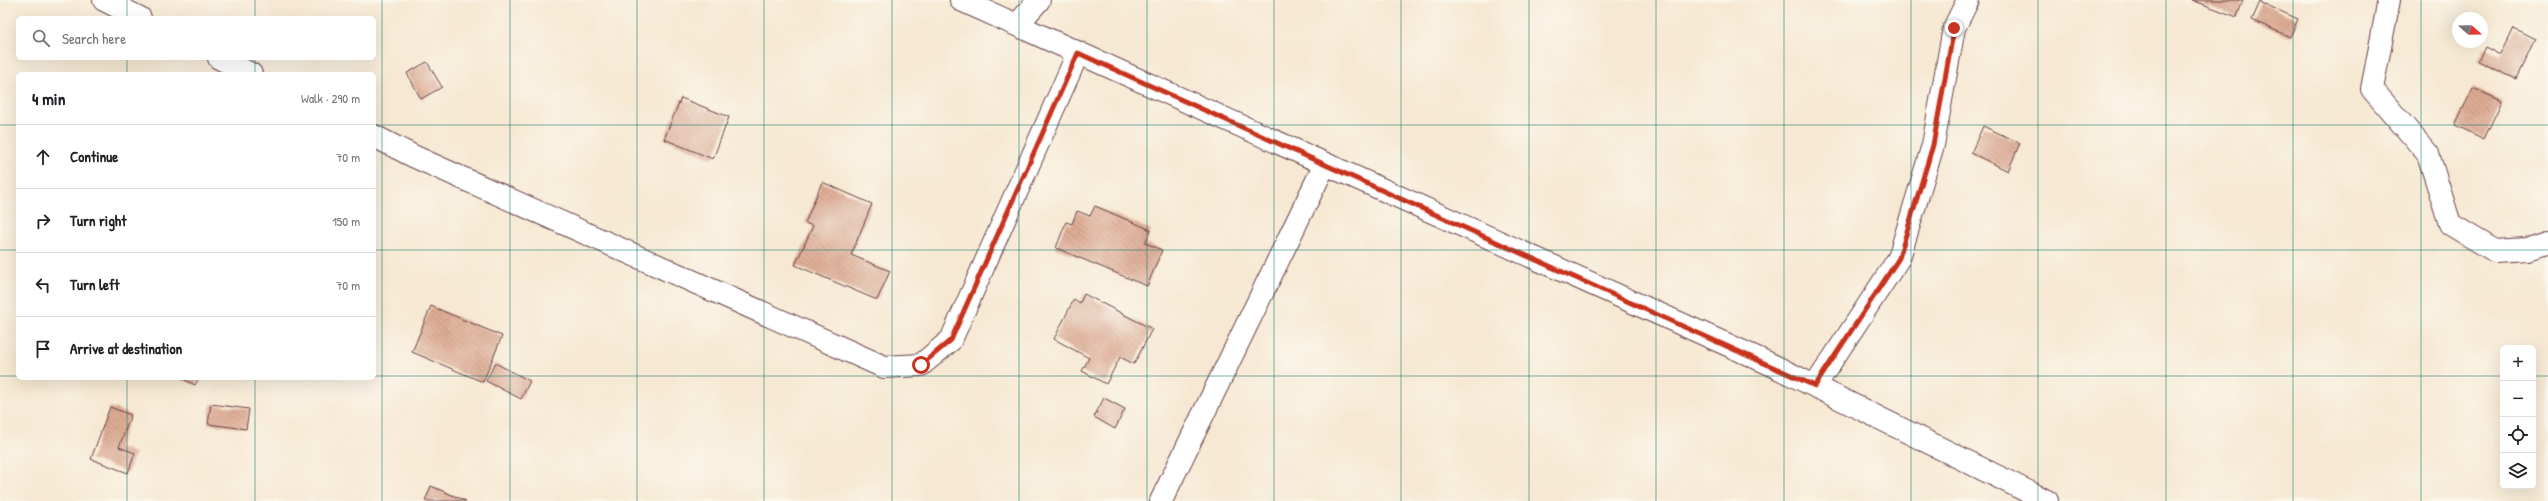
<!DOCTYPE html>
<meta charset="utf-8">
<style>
:root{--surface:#fff;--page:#f6f6f6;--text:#202124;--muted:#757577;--line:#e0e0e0}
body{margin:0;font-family:"Patrick Hand",sans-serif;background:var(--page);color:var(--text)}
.controls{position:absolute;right:12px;bottom:12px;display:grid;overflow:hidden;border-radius:6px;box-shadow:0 4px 16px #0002}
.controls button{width:36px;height:36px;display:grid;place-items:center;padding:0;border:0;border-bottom:1px solid var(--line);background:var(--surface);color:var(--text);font:20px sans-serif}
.compass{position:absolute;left:2452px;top:12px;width:36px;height:36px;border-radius:50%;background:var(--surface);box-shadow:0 4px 16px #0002;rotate:110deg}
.stop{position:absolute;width:12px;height:12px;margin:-9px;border:3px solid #c8321e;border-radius:50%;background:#fff}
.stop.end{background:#c8321e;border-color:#fff;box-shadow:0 1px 4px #0008}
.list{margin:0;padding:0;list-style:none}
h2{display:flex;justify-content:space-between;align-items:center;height:52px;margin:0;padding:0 16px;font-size:17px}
h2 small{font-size:13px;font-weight:400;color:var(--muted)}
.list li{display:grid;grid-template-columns:26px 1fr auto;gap:12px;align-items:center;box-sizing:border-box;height:64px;padding:0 16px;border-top:1px solid var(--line)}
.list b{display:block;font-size:15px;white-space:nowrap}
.list em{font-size:13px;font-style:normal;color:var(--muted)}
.icon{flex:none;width:22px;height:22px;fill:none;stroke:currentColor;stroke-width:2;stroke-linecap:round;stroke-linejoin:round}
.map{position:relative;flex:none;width:2548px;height:501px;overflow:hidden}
.search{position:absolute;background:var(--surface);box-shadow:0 4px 16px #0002;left:16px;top:16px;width:360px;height:44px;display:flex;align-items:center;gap:10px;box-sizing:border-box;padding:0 14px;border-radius:6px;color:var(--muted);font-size:15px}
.panel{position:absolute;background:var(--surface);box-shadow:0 4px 16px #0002;left:16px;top:72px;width:360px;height:308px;border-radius:6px}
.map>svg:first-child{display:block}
.building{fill:url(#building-back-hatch)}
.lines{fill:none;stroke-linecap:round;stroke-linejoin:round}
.street-casing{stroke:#643d44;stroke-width:24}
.street{stroke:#fff;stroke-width:22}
.route{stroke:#c8321e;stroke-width:5}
.grid{fill:none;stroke:#0f766e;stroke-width:1;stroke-opacity:0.55}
</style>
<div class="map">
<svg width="2548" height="501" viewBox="0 0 2548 501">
<defs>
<pattern id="building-back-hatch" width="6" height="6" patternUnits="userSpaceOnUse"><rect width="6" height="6" fill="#deac94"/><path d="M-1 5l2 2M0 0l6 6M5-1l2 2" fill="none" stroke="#b68b79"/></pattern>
</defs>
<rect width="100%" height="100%" fill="#fbf7ec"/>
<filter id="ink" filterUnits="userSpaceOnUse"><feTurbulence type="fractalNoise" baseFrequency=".025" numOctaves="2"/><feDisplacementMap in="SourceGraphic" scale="8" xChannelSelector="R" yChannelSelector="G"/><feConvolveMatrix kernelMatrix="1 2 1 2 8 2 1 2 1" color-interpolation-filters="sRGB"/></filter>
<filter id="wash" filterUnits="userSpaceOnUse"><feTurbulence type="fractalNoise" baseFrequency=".012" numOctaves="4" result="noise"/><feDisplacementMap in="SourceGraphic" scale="16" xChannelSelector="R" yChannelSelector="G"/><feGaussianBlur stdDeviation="0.9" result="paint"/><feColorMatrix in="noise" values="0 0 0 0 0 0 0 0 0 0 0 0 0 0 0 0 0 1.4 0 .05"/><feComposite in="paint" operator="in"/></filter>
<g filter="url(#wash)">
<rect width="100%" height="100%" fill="#f6e8d2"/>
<g id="blocks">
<!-- building -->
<g class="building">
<polygon points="2192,0 2243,0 2237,17"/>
<polygon points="2260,2 2298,19 2290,37 2252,20"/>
<polygon points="2513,28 2535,39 2516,79 2478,61 2485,47 2500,55"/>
<polygon points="427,62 442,87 421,99 407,73"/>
<polygon points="2473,88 2502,101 2484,139 2455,125"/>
<polygon points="681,98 729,117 713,159 664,139"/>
<polygon points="1983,126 2020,143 2008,171 1971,153"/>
<polygon points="822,182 872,204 851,255 890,271 877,300 795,265 813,226 805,223"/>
<polygon points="1095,206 1151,230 1145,243 1162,250 1147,286 1056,248 1066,222 1072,224 1077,211 1090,216"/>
<polygon points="1084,294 1152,329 1134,364 1120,357 1106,384 1082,371 1089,358 1054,339 1074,299 1080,303"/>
<polygon points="431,306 502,336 483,382 412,352"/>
<polygon points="495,363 530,381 521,399 486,381"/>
<polygon points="181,378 199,378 195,385"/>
<polygon points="1104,398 1125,409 1115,429 1094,417"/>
<polygon points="211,404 249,409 246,429 208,424"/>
<polygon points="110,407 131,415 119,447 135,453 128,473 91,459"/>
<polygon points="431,486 466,501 425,501"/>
</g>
</g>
</g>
<g filter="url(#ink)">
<use href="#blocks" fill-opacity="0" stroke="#643d44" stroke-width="1"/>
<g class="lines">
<!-- street casing -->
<g class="street-casing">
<g id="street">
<polyline points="104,0 140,18"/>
<polyline points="961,0 1768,363 2047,501"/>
<polyline points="2389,0 2372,89 2428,154 2450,224 2495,251 2527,249 2548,242"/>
<polyline points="1017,25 1039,0"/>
<polyline points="219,58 251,74"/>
<polyline points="374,136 413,156 884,367 921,365 951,340 1078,53"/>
<polyline points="1815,386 1899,258 1933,145 1954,28 1968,0"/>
<polyline points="1161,501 1325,164"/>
</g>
</g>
<!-- street -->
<use href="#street" class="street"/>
</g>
</g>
<g class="lines" filter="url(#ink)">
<!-- route -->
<polyline class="route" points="921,365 951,340 1078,53 1815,386 1899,258 1933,145 1954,28"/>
</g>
<!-- grid -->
<path class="grid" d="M127,0V18M255,0V18M382,0V501M510,0V501M637,0V501M764,0V501M892,0V501M1019,0V501M1147,0V501M1274,0V501M1401,0V501M1529,0V501M1656,0V501M1784,0V501M1911,0V501M2038,0V501M2166,0V501M2293,0V501M2421,0V501M127,58V74M255,58V74M0,125H18M374,125H2548M0,250H18M374,250H2548M0,376H18M374,376H2503M2533,376H2548M127,378V501M255,378V501"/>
</svg>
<div class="controls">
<button>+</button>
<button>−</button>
<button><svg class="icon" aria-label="locate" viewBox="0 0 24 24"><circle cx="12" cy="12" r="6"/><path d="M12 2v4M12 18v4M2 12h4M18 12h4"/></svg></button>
<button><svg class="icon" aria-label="layers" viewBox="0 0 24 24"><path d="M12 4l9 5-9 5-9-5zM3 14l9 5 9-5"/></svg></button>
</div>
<svg class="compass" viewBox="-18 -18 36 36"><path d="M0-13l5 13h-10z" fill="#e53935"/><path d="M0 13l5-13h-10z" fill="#757577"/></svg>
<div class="stop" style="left:921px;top:365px"></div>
<div class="stop end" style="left:1954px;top:28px"></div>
<div class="search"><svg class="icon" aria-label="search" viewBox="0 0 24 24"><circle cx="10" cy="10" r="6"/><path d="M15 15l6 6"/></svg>Search here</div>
<section class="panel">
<h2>4 min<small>Walk · 290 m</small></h2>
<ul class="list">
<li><svg class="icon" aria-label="ahead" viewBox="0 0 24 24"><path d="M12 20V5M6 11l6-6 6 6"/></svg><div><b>Continue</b></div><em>70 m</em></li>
<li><svg class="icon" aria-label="right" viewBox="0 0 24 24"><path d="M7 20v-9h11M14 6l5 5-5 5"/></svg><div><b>Turn right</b></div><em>150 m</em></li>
<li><svg class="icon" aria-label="left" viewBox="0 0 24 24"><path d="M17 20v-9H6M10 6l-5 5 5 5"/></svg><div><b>Turn left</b></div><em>70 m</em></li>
<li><svg class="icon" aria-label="arrive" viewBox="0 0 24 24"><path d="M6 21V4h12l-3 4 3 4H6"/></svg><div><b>Arrive at destination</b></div></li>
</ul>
</section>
</div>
